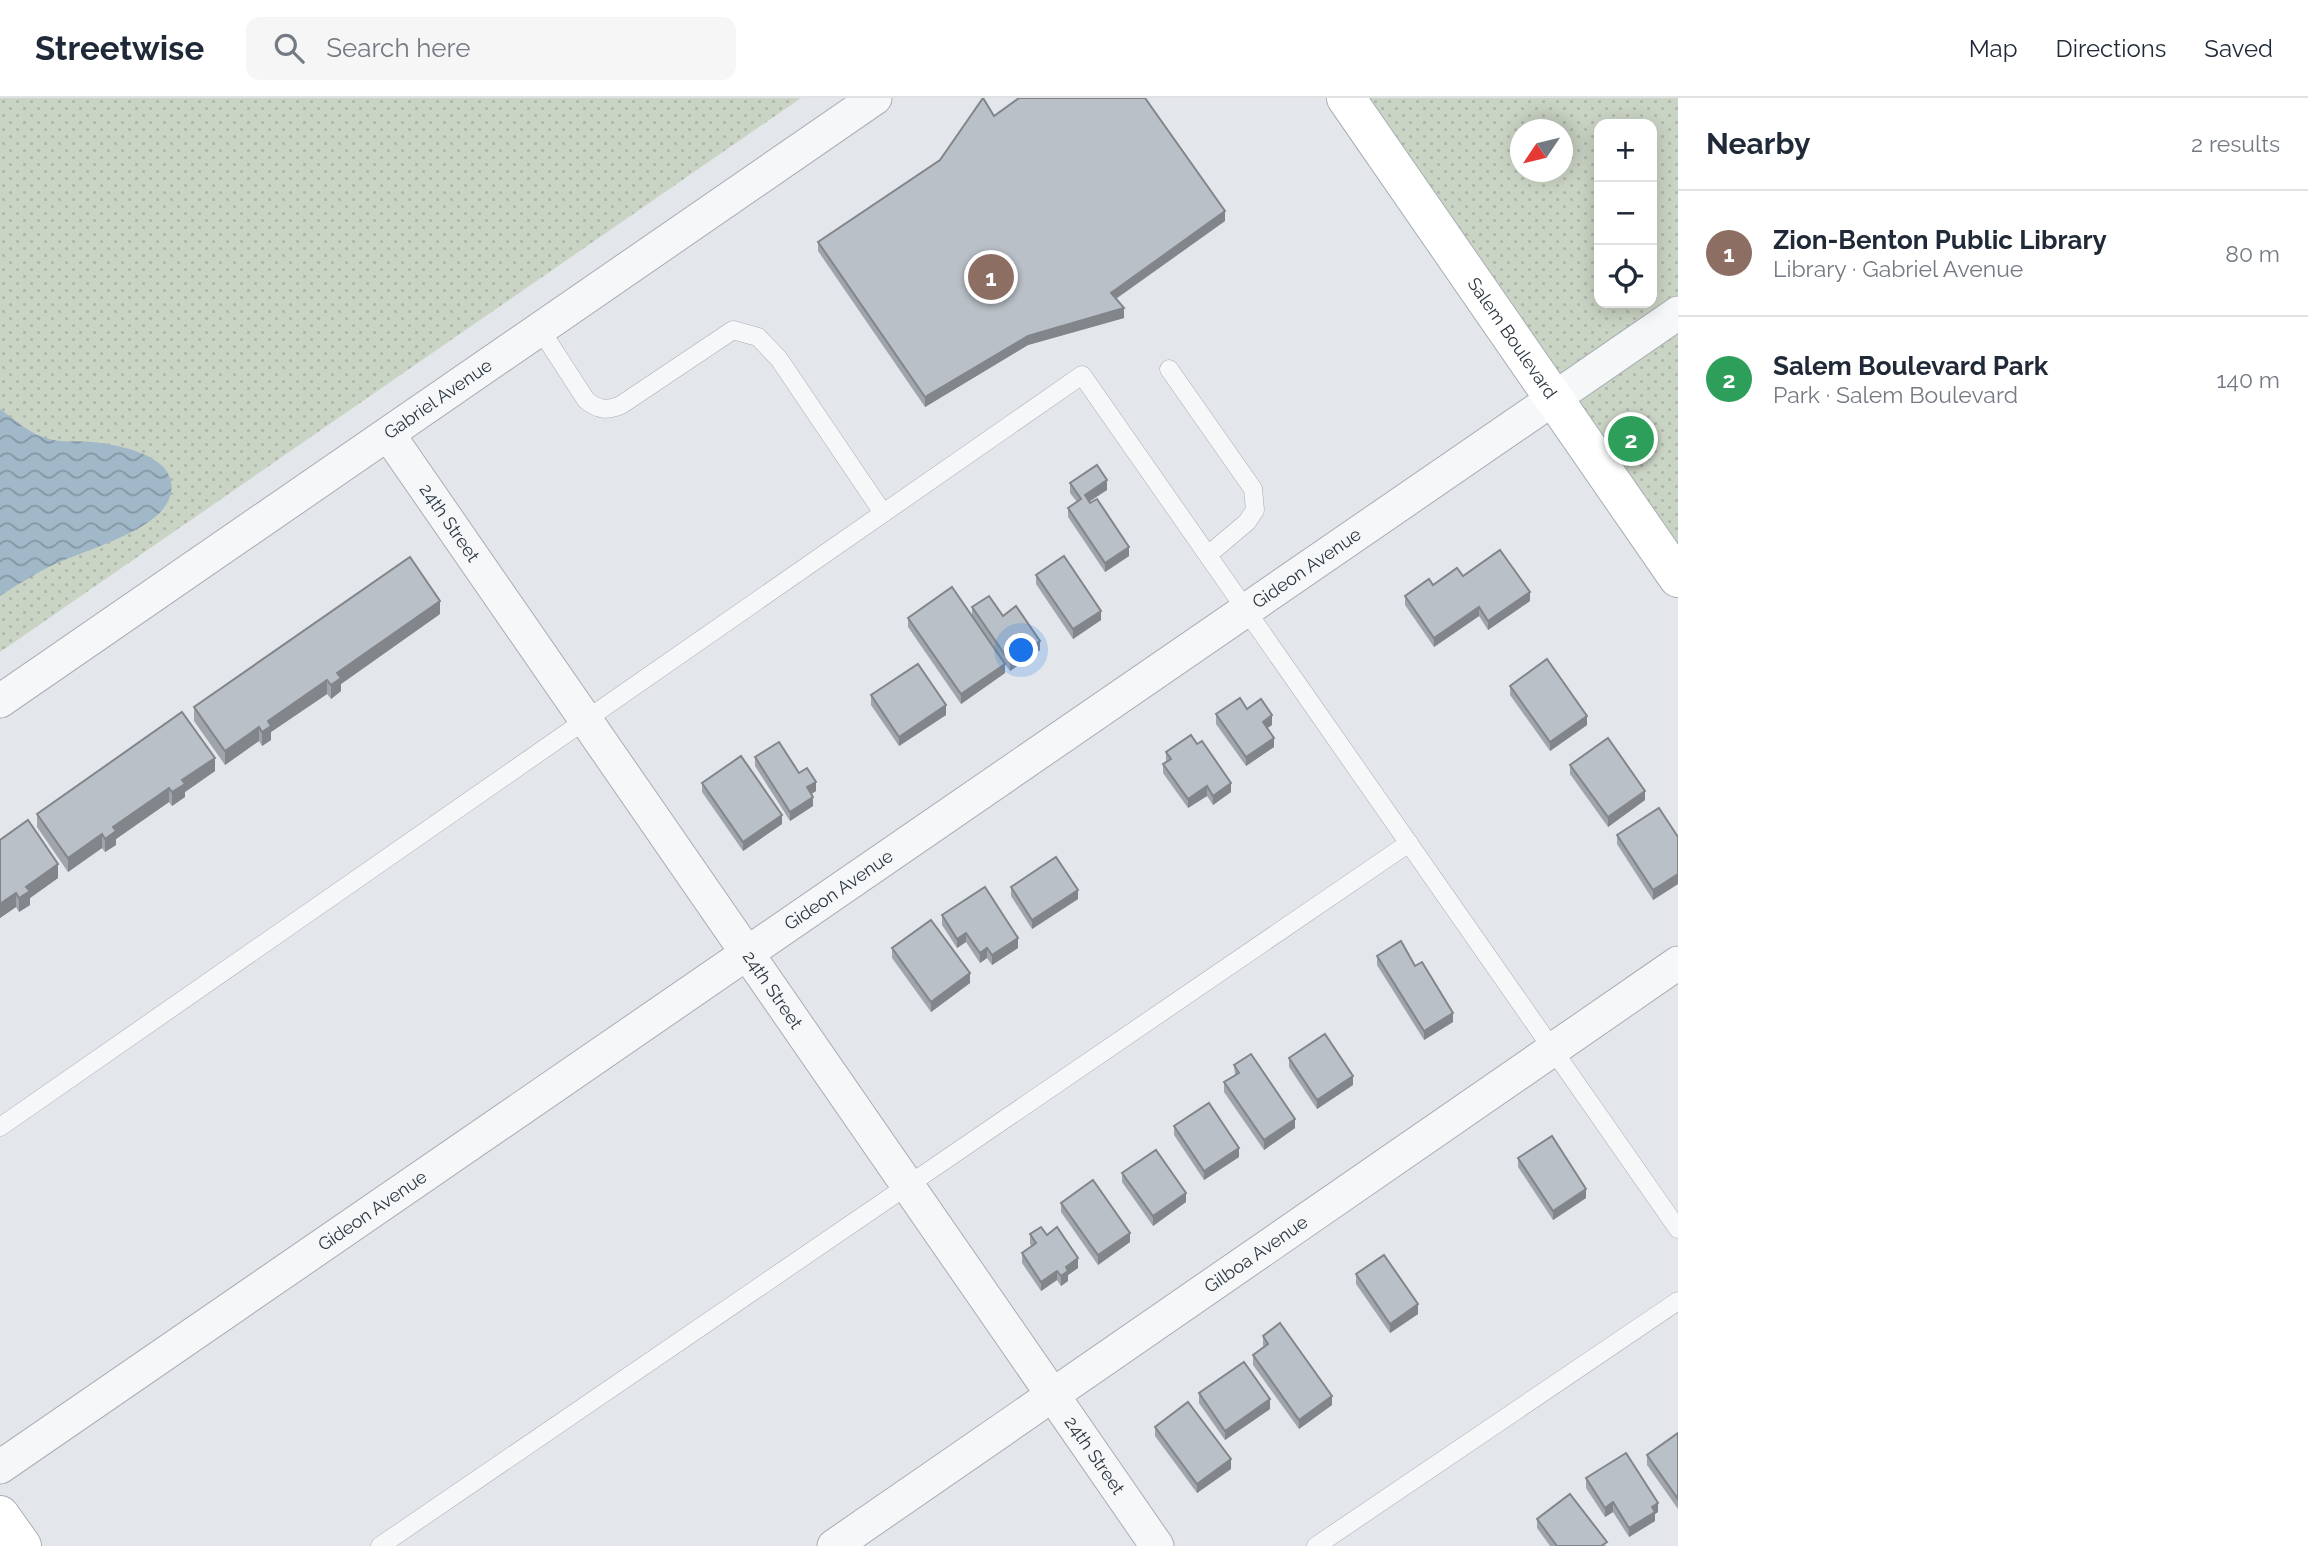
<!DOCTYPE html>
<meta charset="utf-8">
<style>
:root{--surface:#fff;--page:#f6f6f7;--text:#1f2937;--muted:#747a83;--line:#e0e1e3;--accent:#c84f6f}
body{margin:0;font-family:Raleway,sans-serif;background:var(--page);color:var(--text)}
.controls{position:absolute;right:21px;top:21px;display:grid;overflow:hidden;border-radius:14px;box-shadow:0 4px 18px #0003}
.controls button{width:63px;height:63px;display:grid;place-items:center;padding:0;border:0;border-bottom:2px solid var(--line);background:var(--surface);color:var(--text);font:35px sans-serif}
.compass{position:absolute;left:1510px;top:21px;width:63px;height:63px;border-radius:50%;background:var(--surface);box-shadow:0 4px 18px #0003;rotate:235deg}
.you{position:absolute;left:1022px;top:553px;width:24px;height:24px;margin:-18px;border:5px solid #fff;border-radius:50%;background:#1a73e8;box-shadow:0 0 0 10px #1a73e833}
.badge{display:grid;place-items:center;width:46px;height:46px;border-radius:50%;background:var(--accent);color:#fff;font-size:23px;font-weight:700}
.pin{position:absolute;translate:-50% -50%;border:4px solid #fff;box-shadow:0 2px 7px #0006}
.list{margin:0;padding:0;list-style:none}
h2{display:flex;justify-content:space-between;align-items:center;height:91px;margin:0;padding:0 28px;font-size:30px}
h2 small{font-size:23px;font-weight:400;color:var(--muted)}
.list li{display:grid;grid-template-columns:46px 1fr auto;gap:21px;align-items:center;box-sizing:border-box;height:126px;padding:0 28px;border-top:2px solid var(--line)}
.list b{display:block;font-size:26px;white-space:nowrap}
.list p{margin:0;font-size:23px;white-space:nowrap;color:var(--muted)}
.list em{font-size:23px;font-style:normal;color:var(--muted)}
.icon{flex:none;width:38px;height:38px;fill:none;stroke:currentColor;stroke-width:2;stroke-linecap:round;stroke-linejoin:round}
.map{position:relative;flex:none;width:1678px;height:1448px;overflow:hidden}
header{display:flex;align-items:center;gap:42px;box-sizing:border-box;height:98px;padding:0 35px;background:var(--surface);border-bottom:2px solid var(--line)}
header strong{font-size:33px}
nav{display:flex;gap:38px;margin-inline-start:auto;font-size:24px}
.search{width:490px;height:63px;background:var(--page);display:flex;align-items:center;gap:18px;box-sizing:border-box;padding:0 24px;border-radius:14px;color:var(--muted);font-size:26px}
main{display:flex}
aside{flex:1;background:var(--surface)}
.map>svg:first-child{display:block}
.grass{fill:url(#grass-dots);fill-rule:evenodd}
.water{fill:url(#water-waves)}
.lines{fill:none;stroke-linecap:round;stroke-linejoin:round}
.lane-casing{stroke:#a8aeb4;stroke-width:19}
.street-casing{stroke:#a8aeb4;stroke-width:35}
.secondary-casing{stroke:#a8aeb4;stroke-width:40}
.lane{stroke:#f5f7f8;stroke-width:18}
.street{stroke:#f5f7f8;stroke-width:33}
.secondary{stroke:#fff;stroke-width:38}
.wall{fill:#a0a5ab}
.shaded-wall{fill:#82868b}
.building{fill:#bac0c7;stroke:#82868b;stroke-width:2}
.labels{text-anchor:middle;stroke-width:5;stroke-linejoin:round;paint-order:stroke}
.street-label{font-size:18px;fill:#2b3641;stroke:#f2f5f7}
</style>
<header>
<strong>Streetwise</strong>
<div class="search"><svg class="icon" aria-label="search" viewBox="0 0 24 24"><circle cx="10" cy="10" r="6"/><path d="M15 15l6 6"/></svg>Search here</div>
<nav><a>Map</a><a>Directions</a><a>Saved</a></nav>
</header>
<main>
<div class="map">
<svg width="1678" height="1448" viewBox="0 0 1678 1448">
<defs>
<pattern id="grass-dots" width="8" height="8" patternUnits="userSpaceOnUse" patternTransform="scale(1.75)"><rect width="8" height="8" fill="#cad4c4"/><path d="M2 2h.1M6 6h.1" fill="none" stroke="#aeb7aa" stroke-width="1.8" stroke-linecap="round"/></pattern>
<pattern id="water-waves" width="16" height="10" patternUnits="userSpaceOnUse" patternTransform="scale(1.75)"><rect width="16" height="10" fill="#a0b8c8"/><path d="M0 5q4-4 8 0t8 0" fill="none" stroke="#8396a4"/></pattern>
</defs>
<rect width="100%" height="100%" fill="#e3e6ea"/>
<!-- grass -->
<g class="grass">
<polygon points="0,0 801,0 0,554"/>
<path d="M1346,0H1678V478ZM1599,26H1652V205H1599ZM1520,32H1562V74H1520Z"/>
</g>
<!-- water -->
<path class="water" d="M0,311C16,323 30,336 49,341C63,345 78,342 92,344C121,347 185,359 169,401C157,433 85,452 55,466C36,475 18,486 0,498Z"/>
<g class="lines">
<!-- lane casing -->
<g class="lane-casing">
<g id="lane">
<path d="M540,231L586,302C598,312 607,313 621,307L733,232L758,239L779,261L883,415"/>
<polyline points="1169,271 1253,391 1255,412 1247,424 1208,457"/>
<polyline points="0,1029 1082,277 1678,1131"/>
<polyline points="380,1448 1409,745"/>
<polyline points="1316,1448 1678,1203"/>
</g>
</g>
<!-- street casing -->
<g class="street-casing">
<g id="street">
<path id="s1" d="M388,336L1157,1448"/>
<path id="s2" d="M0,603L875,0"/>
<path id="s3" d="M0,1369L1678,215"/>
<path id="s4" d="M834,1448L1678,865"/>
</g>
</g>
<!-- secondary casing -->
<g class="secondary-casing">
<g id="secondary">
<path id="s5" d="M1346,0L1678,480"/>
<polyline points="0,1417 22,1448"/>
</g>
</g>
<!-- lane -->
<use href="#lane" class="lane"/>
<!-- street -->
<use href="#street" class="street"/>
<!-- secondary -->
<use href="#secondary" class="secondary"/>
</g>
<!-- wall -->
<g class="wall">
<polygon points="994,18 1225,123 1116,201 1124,220 1028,247 925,309 818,153 818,144 940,62"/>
<polygon points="1070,385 1107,392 1089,404 1129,458 1105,474 1068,419 1068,410 1077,404 1070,395"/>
<polygon points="1036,477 1101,522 1073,541 1036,486"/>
<polygon points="1463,478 1530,503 1488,532 1479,518 1434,549 1405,507 1405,498"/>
<polygon points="972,509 1003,518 1040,552 1010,573 1005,566 1005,575 961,606 908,529 908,520 972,519"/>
<polygon points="440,516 341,586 341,593 331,601 327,596 271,634 271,642 262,648 259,643 225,667 194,623 194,609"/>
<polygon points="1510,588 1587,627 1550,653 1510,597"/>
<polygon points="871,597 946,617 899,648 871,607"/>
<polygon points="1247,611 1272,627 1267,630 1274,649 1246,668 1216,626 1216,616"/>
<polygon points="1166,654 1231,694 1213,707 1207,698 1188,710 1163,675 1163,666 1166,664"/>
<polygon points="755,659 799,675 816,693 811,696 813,708 790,723 755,668"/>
<polygon points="1570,667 1645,702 1608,729 1570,676"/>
<polygon points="215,673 185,694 185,699 172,708 169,704 116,741 116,747 105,754 102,750 68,774 37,729 37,716"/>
<polygon points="702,685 782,726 743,753 702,694"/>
<polygon points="1617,737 1678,739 1678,786 1653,802 1617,746"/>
<polygon points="0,742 58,780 30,800 30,807 19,814 16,809 0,820"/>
<polygon points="1011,789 1078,801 1032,831 1011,798"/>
<polygon points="942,817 1018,850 992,867 987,860 980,865 966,844 957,850 942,827"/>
<polygon points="892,850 970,885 931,914 892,860"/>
<polygon points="1377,858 1415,868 1453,924 1424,942 1377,867"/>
<polygon points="1289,960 1353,987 1317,1011 1289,969"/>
<polygon points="1234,967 1295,1030 1264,1052 1224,994 1224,984 1235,977"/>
<polygon points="1174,1028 1239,1059 1204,1082 1174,1037"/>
<polygon points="1518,1060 1586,1100 1553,1122 1518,1069"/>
<polygon points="1122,1075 1186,1104 1153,1128 1122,1084"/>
<polygon points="1061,1105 1130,1144 1098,1167 1061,1114"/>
<polygon points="1030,1136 1047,1137 1078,1170 1068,1177 1068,1183 1061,1188 1057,1182 1041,1193 1022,1165 1022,1155 1032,1148 1030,1146"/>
<polygon points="1356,1176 1418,1216 1390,1235 1356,1186"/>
<polygon points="1263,1238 1332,1307 1299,1331 1253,1267 1253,1257 1264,1249 1263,1247"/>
<polygon points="1199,1295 1270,1311 1225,1342 1199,1305"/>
<polygon points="1155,1329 1231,1371 1197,1395 1155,1338"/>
<polygon points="1678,1335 1678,1411 1647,1367 1647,1357"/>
<polygon points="1586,1380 1658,1414 1655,1416 1655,1423 1629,1439 1613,1414 1605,1419 1586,1390"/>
<polygon points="1537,1421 1607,1448 1550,1448 1537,1430"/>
</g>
<!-- shaded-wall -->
<g class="shaded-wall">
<polygon points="1225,113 1225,123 1111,204 1111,195"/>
<polygon points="1124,210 1124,220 1028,247 925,309 925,299 1028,238"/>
<polygon points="1107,382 1107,392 1085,406 1085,397"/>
<polygon points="1129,449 1129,458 1105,474 1105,465"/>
<polygon points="1530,494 1530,503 1488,532 1488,523"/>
<polygon points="440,503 440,516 341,586 341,593 331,601 331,587 337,575"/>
<polygon points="1479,509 1479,518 1434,549 1434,540"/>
<polygon points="1101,513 1101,522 1073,541 1073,531"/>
<polygon points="1040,543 1040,552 1010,573 1010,564"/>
<polygon points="1005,566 1005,575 961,606 961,596"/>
<polygon points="327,582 327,596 271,634 271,642 262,648 262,634 268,623"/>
<polygon points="946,607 946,617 899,648 899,639"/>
<polygon points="1272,617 1272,627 1263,633 1263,624"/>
<polygon points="1587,618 1587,627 1550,653 1550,644"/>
<polygon points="259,629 259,643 225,667 225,653"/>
<polygon points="1274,640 1274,649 1246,668 1246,659"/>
<polygon points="215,660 215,673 185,694 185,699 172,708 172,694 182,682"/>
<polygon points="816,684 816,693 807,699 807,689"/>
<polygon points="1231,685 1231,694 1213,707 1213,698"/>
<polygon points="1207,688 1207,698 1188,710 1188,701"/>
<polygon points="169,690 169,704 116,741 116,747 105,754 105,741 113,729"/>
<polygon points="1645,693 1645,702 1608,729 1608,719"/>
<polygon points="813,699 813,708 790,723 790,714"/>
<polygon points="782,717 782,726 743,753 743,744"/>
<polygon points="102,736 102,750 68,774 68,760"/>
<polygon points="58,766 58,780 30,800 30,807 19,814 19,800 26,789"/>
<polygon points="1678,776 1678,786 1653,802 1653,792"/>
<polygon points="1078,792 1078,801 1032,831 1032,822"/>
<polygon points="16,795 16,809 0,820 0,806"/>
<polygon points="966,835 966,844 957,850 957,841"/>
<polygon points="1018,840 1018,850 992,867 992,857"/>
<polygon points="987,850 987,860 980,865 980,855"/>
<polygon points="970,875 970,885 931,914 931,904"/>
<polygon points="1453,915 1453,924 1424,942 1424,933"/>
<polygon points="1353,978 1353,987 1317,1011 1317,1002"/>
<polygon points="1295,1021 1295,1030 1264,1052 1264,1042"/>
<polygon points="1239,1050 1239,1059 1204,1082 1204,1073"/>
<polygon points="1586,1091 1586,1100 1553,1122 1553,1113"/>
<polygon points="1186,1095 1186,1104 1153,1128 1153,1118"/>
<polygon points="1130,1135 1130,1144 1098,1167 1098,1157"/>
<polygon points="1078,1160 1078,1170 1068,1177 1068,1183 1061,1188 1061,1178 1066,1169"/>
<polygon points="1057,1173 1057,1182 1041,1193 1041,1184"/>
<polygon points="1418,1206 1418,1216 1390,1235 1390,1226"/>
<polygon points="1332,1298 1332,1307 1299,1331 1299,1322"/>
<polygon points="1270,1301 1270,1311 1225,1342 1225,1333"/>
<polygon points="1231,1361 1231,1371 1197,1395 1197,1386"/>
<polygon points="1613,1404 1613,1414 1605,1419 1605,1410"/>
<polygon points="1658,1405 1658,1414 1655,1416 1655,1423 1629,1439 1629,1430 1652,1409"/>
</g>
<!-- building -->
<g class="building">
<polygon points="983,0 994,18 1019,0 1145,0 1225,113 1111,195 1124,210 1028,238 925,299 818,144 940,62"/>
<polygon points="1097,367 1107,382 1085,397 1090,405 1097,401 1129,449 1105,465 1068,410 1081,401 1070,385"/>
<polygon points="1500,452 1530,494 1488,523 1479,509 1434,540 1405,498 1429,481 1433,487 1457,470 1463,478"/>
<polygon points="1064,458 1101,513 1073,531 1036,477"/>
<polygon points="410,459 440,503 337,575 341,580 331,587 327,582 268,623 271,628 262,634 259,629 225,653 194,609"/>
<polygon points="952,489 1005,566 961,596 908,520"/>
<polygon points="989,498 1003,518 1016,508 1040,543 1010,564 972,509"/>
<polygon points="1547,561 1587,618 1550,644 1510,588"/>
<polygon points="918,566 946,607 899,639 871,597"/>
<polygon points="1240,600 1247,611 1261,601 1272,617 1263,624 1274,640 1246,659 1216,616"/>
<polygon points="182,614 215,660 182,682 185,686 172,694 169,690 113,729 116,733 105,741 102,736 68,760 37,716"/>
<polygon points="1191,637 1197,646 1202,643 1231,685 1213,698 1207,688 1188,701 1163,666 1171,661 1166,654"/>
<polygon points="1608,640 1645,693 1608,719 1570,667"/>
<polygon points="779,644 799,675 807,670 816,684 807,689 813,699 790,714 755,659"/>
<polygon points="741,658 782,717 743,744 702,685"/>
<polygon points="1659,710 1678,739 1678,776 1653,792 1617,737"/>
<polygon points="28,722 58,766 26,789 30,793 19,800 16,795 0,806 0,742"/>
<polygon points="1056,759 1078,792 1032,822 1011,789"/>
<polygon points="985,789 1018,840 992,857 987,850 980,855 966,835 957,841 942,817"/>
<polygon points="931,822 970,875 931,904 892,850"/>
<polygon points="1401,843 1415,868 1422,864 1453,915 1424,933 1377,858"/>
<polygon points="1325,936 1353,978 1317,1002 1289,960"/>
<polygon points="1251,956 1295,1021 1264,1042 1224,984 1239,975 1234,967"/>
<polygon points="1209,1005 1239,1050 1204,1073 1174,1028"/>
<polygon points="1552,1038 1586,1091 1553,1113 1518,1060"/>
<polygon points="1156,1052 1186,1095 1153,1118 1122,1075"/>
<polygon points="1093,1082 1130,1135 1098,1157 1061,1105"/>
<polygon points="1041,1129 1047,1137 1057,1129 1078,1160 1066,1169 1068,1173 1061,1178 1057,1173 1041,1184 1022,1155 1036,1145 1030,1136"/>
<polygon points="1384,1157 1418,1206 1390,1226 1356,1176"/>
<polygon points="1280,1225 1332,1298 1299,1322 1253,1257 1268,1246 1263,1238"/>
<polygon points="1244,1264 1270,1301 1225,1333 1199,1295"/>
<polygon points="1188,1304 1231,1361 1197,1386 1155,1329"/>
<polygon points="1678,1335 1678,1401 1647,1357"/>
<polygon points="1626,1355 1658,1405 1652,1409 1655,1414 1629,1430 1613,1404 1605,1410 1586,1380"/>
<polygon points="1570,1396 1607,1444 1601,1448 1557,1448 1537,1421"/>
</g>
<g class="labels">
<!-- street labels -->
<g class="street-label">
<text dy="6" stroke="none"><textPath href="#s5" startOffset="292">Salem Boulevard</textPath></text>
<text dy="6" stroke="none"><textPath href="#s2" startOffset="532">Gabriel Avenue</textPath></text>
<text dy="6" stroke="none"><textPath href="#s1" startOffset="108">24th Street</textPath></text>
<text dy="6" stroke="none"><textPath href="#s3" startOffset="1586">Gideon Avenue</textPath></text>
<text dy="6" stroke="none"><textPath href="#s3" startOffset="1018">Gideon Avenue</textPath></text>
<text dy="6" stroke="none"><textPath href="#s1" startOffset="676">24th Street</textPath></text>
<text dy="6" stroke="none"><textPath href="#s3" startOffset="452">Gideon Avenue</textPath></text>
<text dy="6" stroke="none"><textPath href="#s4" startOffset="513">Gilboa Avenue</textPath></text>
<text dy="6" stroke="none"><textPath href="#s1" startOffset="1242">24th Street</textPath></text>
</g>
</g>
</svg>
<div class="controls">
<button>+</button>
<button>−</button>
<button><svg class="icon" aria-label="locate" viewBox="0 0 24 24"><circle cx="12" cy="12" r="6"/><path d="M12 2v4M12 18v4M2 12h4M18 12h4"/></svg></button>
</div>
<svg class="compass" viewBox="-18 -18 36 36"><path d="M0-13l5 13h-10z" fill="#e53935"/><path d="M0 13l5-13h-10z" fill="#747a83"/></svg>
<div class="you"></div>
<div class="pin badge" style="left:991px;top:179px;background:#8d6e63">1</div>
<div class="pin badge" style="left:1631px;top:341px;background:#2e9e5b">2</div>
</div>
<aside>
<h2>Nearby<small>2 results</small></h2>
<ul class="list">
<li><span class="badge" style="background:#8d6e63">1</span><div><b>Zion-Benton Public Library</b><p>Library · Gabriel Avenue</p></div><em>80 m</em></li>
<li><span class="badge" style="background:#2e9e5b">2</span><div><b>Salem Boulevard Park</b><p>Park · Salem Boulevard</p></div><em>140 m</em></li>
</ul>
</aside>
</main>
